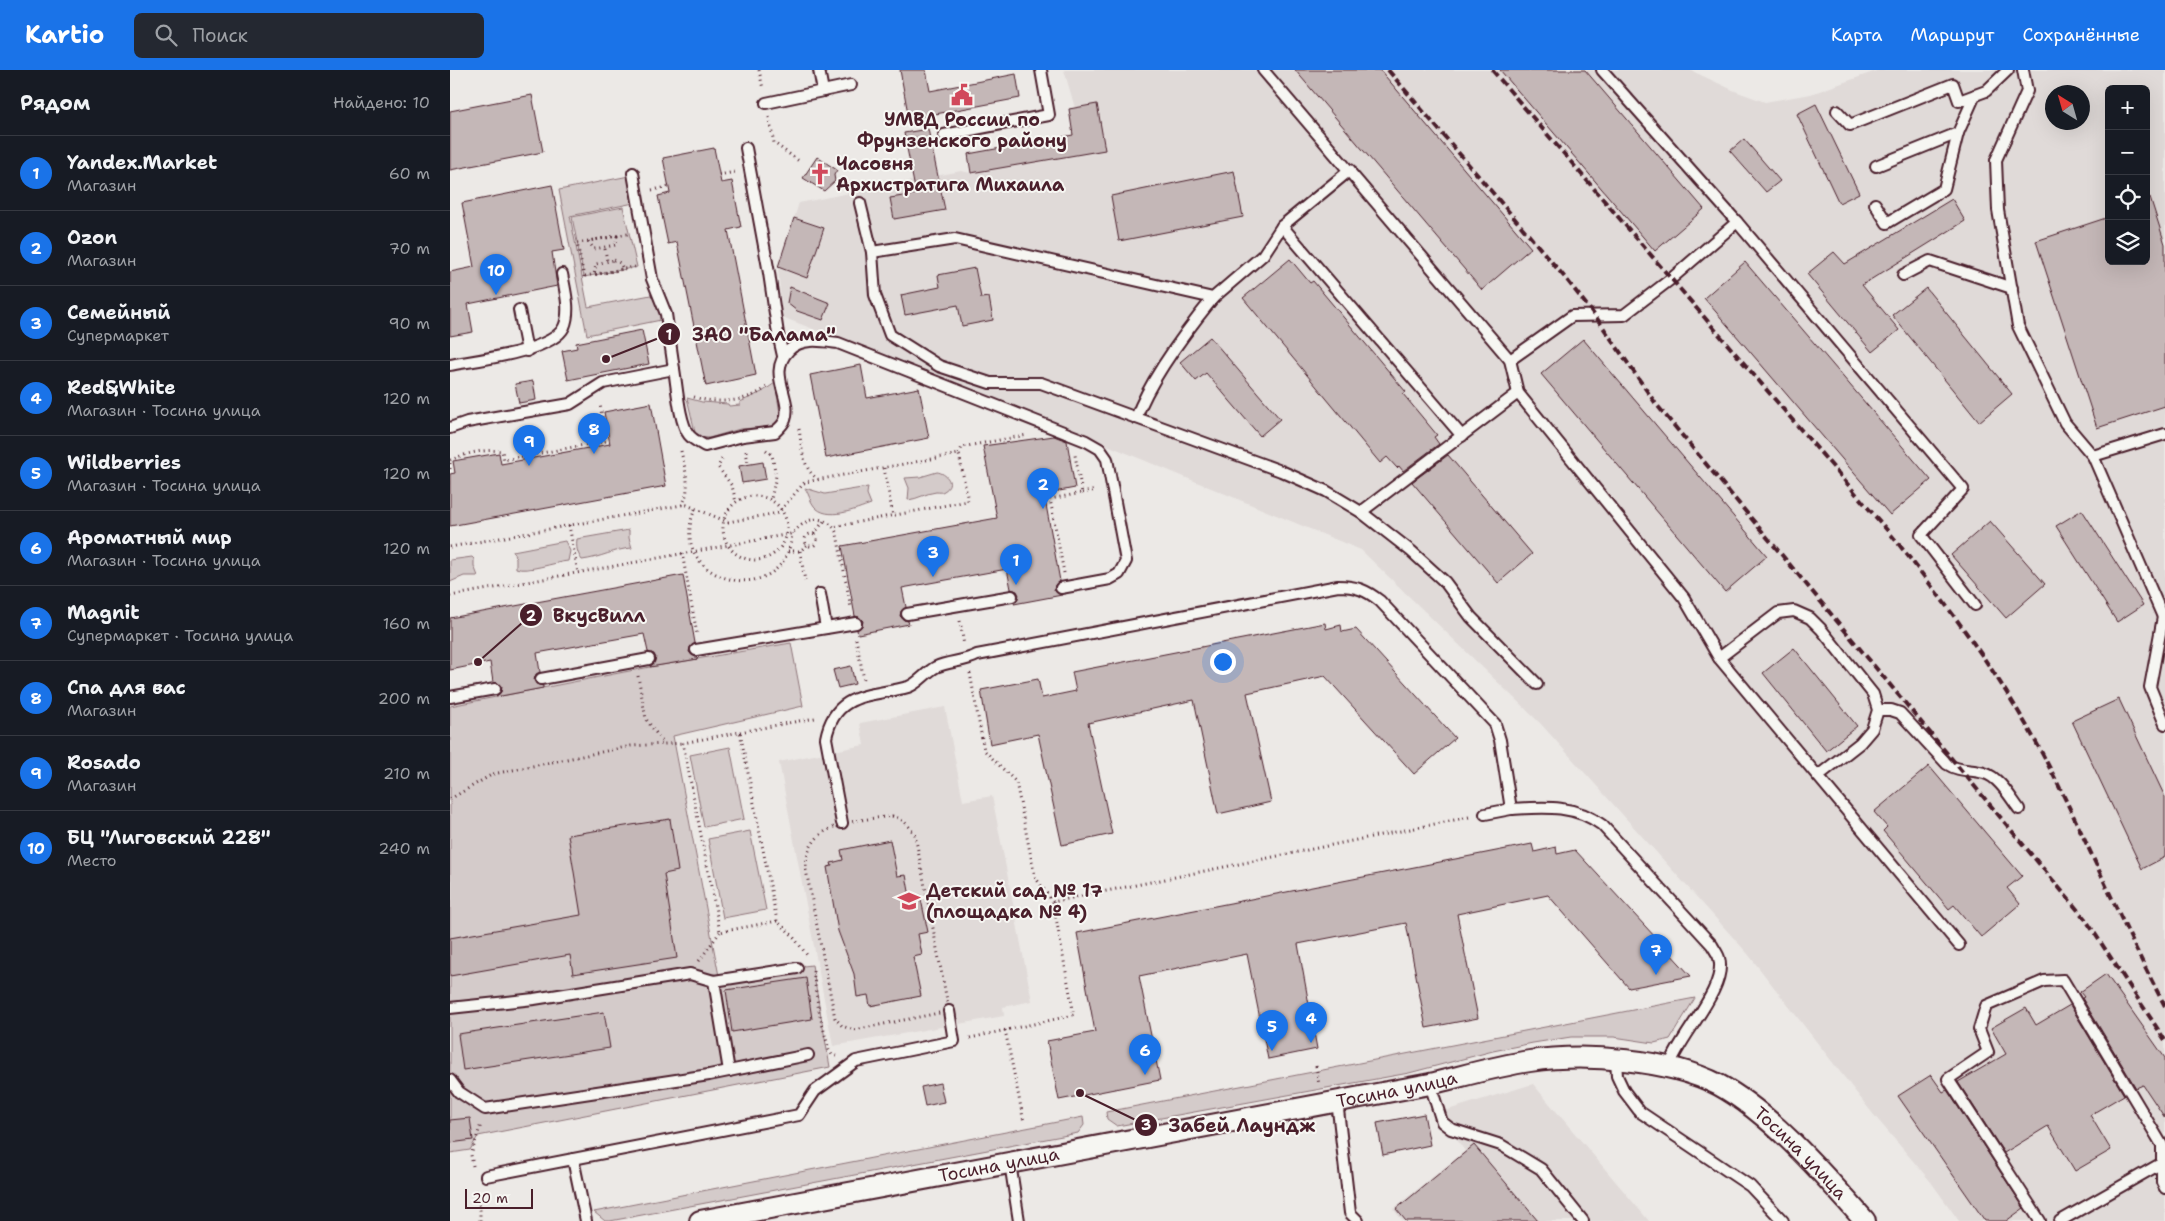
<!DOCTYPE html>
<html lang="ru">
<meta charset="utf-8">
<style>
:root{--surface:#171b24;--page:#242831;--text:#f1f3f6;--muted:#9ea1a6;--line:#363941;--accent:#1a73e8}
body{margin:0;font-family:"Shantell Sans",sans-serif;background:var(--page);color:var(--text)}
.controls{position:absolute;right:15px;top:15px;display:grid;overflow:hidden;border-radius:8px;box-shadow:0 5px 20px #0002}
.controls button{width:45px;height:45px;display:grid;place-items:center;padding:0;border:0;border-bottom:1px solid var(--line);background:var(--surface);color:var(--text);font:25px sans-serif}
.compass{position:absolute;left:1595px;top:15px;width:45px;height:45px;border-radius:50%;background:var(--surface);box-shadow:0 5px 20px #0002;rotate:323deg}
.scale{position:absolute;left:15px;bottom:12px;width:68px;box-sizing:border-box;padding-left:5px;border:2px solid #4a1f2b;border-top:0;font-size:14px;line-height:18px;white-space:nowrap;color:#4a1f2b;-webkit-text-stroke:4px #f6f6f2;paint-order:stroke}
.you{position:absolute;left:772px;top:591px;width:18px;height:18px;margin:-12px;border:4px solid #fff;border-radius:50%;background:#1a73e8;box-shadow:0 0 0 8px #1a73e833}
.badge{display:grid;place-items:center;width:32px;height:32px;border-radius:50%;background:var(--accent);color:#fff;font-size:16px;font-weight:700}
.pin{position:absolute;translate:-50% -41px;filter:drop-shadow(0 1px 2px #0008)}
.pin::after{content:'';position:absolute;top:26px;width:18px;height:15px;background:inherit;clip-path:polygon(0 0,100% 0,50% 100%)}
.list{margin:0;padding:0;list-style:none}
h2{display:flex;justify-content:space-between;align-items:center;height:65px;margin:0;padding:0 20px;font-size:21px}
h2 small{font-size:16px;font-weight:400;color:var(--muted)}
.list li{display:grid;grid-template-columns:32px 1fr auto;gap:15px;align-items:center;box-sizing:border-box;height:75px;padding:0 20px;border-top:1px solid var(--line)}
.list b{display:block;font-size:19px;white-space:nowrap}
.list p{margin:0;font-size:16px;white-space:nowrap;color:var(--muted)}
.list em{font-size:16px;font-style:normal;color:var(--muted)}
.icon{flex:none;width:28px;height:28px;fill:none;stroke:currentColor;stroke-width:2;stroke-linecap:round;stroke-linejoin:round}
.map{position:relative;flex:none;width:1715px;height:1151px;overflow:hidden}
header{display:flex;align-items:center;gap:30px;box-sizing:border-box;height:70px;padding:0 25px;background:var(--accent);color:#fff}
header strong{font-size:24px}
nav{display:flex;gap:28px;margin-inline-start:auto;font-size:18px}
.search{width:350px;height:45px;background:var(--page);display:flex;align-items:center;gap:12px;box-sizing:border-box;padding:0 18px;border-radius:8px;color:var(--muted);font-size:19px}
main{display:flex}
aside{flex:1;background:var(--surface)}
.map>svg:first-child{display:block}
.built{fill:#e0dad8;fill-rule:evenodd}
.green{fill:#d4cbca;stroke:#8f757a}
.building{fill:#c4b7b7;stroke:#4a1f2b}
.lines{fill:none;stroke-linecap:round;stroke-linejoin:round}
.lane-casing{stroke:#4a1f2b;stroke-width:14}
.street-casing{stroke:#4a1f2b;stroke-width:24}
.path{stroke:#4a1f2b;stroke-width:3;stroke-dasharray:1 4;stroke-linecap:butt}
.lane{stroke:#f6f6f2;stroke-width:10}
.street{stroke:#f6f6f2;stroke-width:20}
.rail{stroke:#4a1f2b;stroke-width:4;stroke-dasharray:8 4;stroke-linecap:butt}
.labels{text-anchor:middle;stroke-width:4;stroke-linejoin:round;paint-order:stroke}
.poi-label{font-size:18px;font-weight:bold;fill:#4a1f2b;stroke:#f6f6f2;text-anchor:start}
.street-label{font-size:18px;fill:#4a1f2b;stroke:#f6f6f2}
.leader{fill:none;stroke:#4a1f2b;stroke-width:2}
.callout-dot{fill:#4a1f2b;stroke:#f6f6f2;stroke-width:2}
.mark-label{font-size:15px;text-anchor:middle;font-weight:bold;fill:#fff}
.callout-label{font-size:19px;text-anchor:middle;font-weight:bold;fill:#4a1f2b;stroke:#f6f6f2;stroke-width:4;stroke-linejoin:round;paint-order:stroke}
</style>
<header>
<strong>Kartio</strong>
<div class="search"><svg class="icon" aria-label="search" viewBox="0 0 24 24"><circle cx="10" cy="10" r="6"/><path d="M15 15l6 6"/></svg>Поиск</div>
<nav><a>Карта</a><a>Маршрут</a><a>Сохранённые</a></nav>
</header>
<main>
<aside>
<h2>Рядом<small>Найдено: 10</small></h2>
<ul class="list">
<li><span class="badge">1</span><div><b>Yandex.Market</b><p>Магазин</p></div><em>60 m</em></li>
<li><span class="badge">2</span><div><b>Ozon</b><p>Магазин</p></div><em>70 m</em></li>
<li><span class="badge">3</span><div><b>Семейный</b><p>Супермаркет</p></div><em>90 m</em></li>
<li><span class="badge">4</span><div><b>Red&amp;White</b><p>Магазин · Тосина улица</p></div><em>120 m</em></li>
<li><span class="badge">5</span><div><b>Wildberries</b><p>Магазин · Тосина улица</p></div><em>120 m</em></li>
<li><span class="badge">6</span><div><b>Ароматный мир</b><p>Магазин · Тосина улица</p></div><em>120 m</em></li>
<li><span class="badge">7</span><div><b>Magnit</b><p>Супермаркет · Тосина улица</p></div><em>160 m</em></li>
<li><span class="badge">8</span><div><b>Спа для вас</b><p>Магазин</p></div><em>200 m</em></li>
<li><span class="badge">9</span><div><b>Rosado</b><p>Магазин</p></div><em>210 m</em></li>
<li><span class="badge">10</span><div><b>БЦ &quot;Лиговский 228&quot;</b><p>Место</p></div><em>240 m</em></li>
</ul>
</aside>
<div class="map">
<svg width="1715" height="1151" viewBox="0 0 1715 1151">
<rect width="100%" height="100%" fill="#ece9e6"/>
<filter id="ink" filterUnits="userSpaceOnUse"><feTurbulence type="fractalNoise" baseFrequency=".02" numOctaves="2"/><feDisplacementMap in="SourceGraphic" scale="10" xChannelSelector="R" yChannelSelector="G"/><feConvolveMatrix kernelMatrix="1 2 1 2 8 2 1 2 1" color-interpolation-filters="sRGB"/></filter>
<g filter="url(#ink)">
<!-- built -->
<g class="built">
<path d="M614,0H1240L1285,21L1315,32L1361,24L1429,0H1715V1151H1509L1481,1112L1423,1044L1298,884L1090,653L911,480L558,334L332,247L328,197L349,133L511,101L521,103L627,85L619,39L625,38ZM1659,19H1696V191H1659ZM1602,22H1632V52H1602Z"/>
<polygon points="495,637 513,731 542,726 582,931 553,937 554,946 383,976 329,692 414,675 410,653"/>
<polygon points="1083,1014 1199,1151 953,1151 943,1139 1015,1081 988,1043"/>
</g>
<!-- green -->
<g class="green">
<polygon points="179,106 184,133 120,146 138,237 206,224 211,250 137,265 109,120"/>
<polygon points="173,137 187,197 134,207 122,147"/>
<polygon points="325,313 330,343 328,351 319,357 290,359 259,368 250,367 245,362 237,328 252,332 278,334 279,336 290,335 290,332 312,322"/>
<path d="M487,402C496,403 506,414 494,421C491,423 490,422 486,422C476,423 468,429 458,430L459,418L455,408L470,407Z"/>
<path d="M418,417L417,424L421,434C406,439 377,452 364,436C360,431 359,424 355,418L375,424Z"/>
<path d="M179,460V468L182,478C165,479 150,488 132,490C127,483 126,477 127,469Z"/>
<path d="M115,471L120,481L118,491C105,492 76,503 66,498V489L63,481Z"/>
<polygon points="22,487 24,489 24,496 28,506 14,506 0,512 0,490"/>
<polygon points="341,573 353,636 223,666 269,906 362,895 380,997 28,1066 20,1080 0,1083 0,636 200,597"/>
<polygon points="280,677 294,749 254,757 240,685"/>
<polygon points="300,761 316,840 273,848 258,769"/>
<polygon points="1245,928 1220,969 1204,973 1164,967 1121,967 1083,973 1043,981 959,1003 667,1056 657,1049 656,1042"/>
<polygon points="633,1047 634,1055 628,1063 160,1151 155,1151 144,1142"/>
</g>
<!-- building -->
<g class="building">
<polygon points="450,0 476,0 480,21 566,4 570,28 459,49"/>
<polygon points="845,0 930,0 1081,178 1032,220"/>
<polygon points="1050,0 1135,0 1254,139 1205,181"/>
<polygon points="82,25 93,82 0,100 0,41"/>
<polygon points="647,34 655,80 521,103 518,84 623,65 619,39"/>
<polygon points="1366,34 1409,123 1389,133 1347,44"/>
<polygon points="478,59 495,140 444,149 440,128 466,124 454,63"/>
<polygon points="1294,69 1330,111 1316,122 1280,81"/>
<polygon points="264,78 271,113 282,111 291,157 278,160 306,305 256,316 227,172 218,174 208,126 220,123 213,88"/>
<polygon points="367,87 387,100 384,105 385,111 374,121 353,108"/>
<polygon points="784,101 793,147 669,171 661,126"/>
<polygon points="102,115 114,180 102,182 107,216 18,234 23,262 0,266 0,202 24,197 12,133"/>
<polygon points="1700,127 1715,174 1715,336 1647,358 1586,171 1659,147 1659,191 1696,191 1696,128"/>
<polygon points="1502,129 1515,151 1412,215 1449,260 1422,282 1357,204 1384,182 1395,194"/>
<polygon points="344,148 374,158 357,208 328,197"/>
<polygon points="840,189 860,213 863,211 956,322 953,324 987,365 984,367 989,374 953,401 949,396 947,398 937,387 930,393 793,228"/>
<polygon points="1295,192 1481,410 1440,445 1254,228"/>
<polygon points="525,198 531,228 539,227 543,250 512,256 508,235 455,245 451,225 490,217 488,205"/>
<polygon points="340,217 380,233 373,250 347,241 337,233"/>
<polygon points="1476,218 1562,324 1529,352 1442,245"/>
<polygon points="192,260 199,294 118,310 112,281 127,278 126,273"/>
<polygon points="760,267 830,349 810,366 756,303 746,311 730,292"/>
<polygon points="1133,269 1317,486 1275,522 1091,304"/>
<polygon points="411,295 417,328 469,318 479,368 376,388 360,305"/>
<polygon points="83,311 86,330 69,333 65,314"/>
<polygon points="201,333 216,416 0,456 0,404 5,403 3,391 49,383 51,394 160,374 154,342"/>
<polygon points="604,366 617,371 625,418 594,424 610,511 605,515 604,520 612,525 564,534 569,525 567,521 561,519 557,499 452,518 456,537 451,541 450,546 454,550 458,551 459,554 408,564 407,560 412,556 413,551 409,547 405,546 392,476 547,448 533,376"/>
<polygon points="998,385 1082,484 1048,513 962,412"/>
<polygon points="313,392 316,409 292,413 289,396"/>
<polygon points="1632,440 1693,535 1667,552 1606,456"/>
<polygon points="1540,451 1595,514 1556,548 1501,485"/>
<polygon points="233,505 245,573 240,577 239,582 248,589 200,597 206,588 204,584 198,582 194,564 87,583 90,602 86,604 84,610 86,614 93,616 93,618 46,627 51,622 52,617 48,613 43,612 40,592 0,600 0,548"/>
<polygon points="875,553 876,559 891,555 892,562 906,559 1005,668 964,704 875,606 797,623 821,732 768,744 744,630 638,653 662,764 612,775 588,664 540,674 531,620 588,609 592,628 626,621 622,602"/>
<polygon points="1344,578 1407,656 1376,681 1313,603"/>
<polygon points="401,596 405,614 388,618 383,600"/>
<polygon points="1669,629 1715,727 1715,787 1692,799 1622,651"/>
<polygon points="1479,696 1572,806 1557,818 1570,834 1531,867 1504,835 1499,839 1433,761 1437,757 1424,742"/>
<polygon points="220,749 228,801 214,804 227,888 123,904 120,885 0,906 0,868 131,845 118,765"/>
<polygon points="440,770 447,806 456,805 460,827 470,825 478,862 468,864 472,885 463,887 471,926 420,936 418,925 407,927 404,904 388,861 377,797 382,796 381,793 393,790 391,780"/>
<polygon points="1082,774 1084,782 1106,777 1107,784 1125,780 1241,906 1179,918 1098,825 1007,844 1028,948 976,958 956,853 848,874 867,979 818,989 797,884 689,906 710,1010 609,1030 597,971 645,962 627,863"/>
<polygon points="1656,904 1715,988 1715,1048 1693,1015 1686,1018 1632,928 1634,927 1630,922"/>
<polygon points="356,908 362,949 282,962 276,920"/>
<polygon points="1620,935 1674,1025 1640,1045 1661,1080 1625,1101 1598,1056 1554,1083 1508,1012 1556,984 1541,958 1576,938 1586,955"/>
<polygon points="154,942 160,978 13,1000 8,964"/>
<polygon points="1481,1005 1493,1022 1497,1020 1574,1138 1556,1151 1535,1151 1448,1026"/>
<polygon points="490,1013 494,1032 475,1036 471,1017"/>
<polygon points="974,1044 980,1075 933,1085 927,1053"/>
<polygon points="20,1048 23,1070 0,1073 0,1050"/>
<polygon points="1024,1075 1088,1151 956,1151 946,1139"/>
</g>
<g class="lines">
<!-- lane casing -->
<g class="lane-casing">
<g id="lane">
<polyline points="369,0 373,21"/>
<polyline points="813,0 1060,290 1068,323 1234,528 1269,588 1509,875"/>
<polyline points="1152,0 1287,152 1513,419 1471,465 1525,535"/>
<polyline points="1573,0 1577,21 1546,90 1548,140 1568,256 1615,353 1643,386 1713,547"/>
<polyline points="316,33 401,15"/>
<polyline points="1387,41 1400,55 1503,14 1509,31 1536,21 1558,0"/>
<polyline points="494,65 599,45 591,0"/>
<polyline points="296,78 319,203 328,264 333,286"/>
<polyline points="1426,96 1508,63 1525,25"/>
<polyline points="183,103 202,209 216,244 224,299"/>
<polyline points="410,133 422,182 425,225 440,265 489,296 540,313 591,313 831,401 876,421 911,442 961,481 995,512 1021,547 1087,614"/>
<polyline points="1425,134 1437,153 1494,119 1508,63"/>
<polyline points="832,156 1012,366"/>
<polyline points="422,182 505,169 763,228 813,185 832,156 900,100"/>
<polyline points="1453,205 1480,191 1562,218"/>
<polyline points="69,240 77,281"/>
<polyline points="1060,290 1122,246 1174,245 1221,209 1287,152"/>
<path d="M0,295C26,290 102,282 114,257C121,241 115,220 112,204"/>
<path d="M686,348C700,309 737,260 763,228"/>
<path d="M0,358L17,352L120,334L153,313L224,299C227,316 229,352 239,365C243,370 250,373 255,376L293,366L325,362C328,359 333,355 335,350C343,327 316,304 339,280C352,267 372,271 388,273L636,371L650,379L657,389L676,491L669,504L660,509L611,518"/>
<polyline points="1643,386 1715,364"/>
<polyline points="911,442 1068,323"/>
<polyline points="370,524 376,558"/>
<polyline points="457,544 562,526"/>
<polyline points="1715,547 1713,547 1700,617 1715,654"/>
<polyline points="246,580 406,553"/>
<polyline points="1269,588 1328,543 1344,541 1360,548 1371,559 1423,624 1428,640 1422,659 1410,673 1368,706"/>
<polyline points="91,609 199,589"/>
<polyline points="0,627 45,619"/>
<path d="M1428,640H1441L1450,643L1497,694C1509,702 1521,699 1534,703C1549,707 1560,727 1569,739"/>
<polyline points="1035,744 1061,739"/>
<path d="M392,753L376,668C385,621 421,627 458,617C468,614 476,602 486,597C499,591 514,592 527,585L888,516C906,516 916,520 930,531L1045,654L1050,670L1061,739C1094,737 1124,734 1152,755L1262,875C1264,879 1268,884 1269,888C1278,918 1229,966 1219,997"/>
<polyline points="264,911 279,1001"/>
<polyline points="0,938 84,929 240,904 264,911 347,898"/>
<polyline points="1166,991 1167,1006 1174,1021 1190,1042 1300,1116 1333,1151"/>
<polyline points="0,1010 9,1022 35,1039 259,1005 358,985"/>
<polyline points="980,1014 992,1052 1001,1059 1051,1075 1091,1099 1133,1151"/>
<polyline points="887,1031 900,1143 908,1151"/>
<polyline points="123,1089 136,1151"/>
<polyline points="560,1093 569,1151"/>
<polyline points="36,1106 349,1045 365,1021 406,991 504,971 499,941"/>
<polyline points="1590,1151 1498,1009 1538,982 1529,959 1536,936 1594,911 1613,910 1712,1075 1712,1112 1715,1118"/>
<polyline points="1610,1151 1712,1093"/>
</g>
</g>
<!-- street casing -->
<g class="street-casing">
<g id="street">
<path id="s1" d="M250,1151L980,1014C1013,1006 1046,996 1080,991C1135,983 1219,989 1269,1015C1321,1043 1376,1107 1415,1151"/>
</g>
</g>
<!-- path -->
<g class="path">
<polyline points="309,0 313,19"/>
<polyline points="319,47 324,73 349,91"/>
<polyline points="269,105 285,102"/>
<polyline points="202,120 218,117"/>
<polygon points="167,166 166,175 144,179 138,171"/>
<polyline points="155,179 157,191"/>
<polygon points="164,190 170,193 173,199 144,205 146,194"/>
<polyline points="135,206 185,197"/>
<polyline points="134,207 127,173 178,164"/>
<path d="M244,327C266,334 297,333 317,317"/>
<path d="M349,359C352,377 352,399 368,409"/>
<polyline points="316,380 322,385 326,406 321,429"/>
<path d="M231,381C235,400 242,418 232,435"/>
<polyline points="296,381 298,393"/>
<polyline points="509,384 512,377 577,365"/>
<polyline points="272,389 268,397 282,416 286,432"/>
<path d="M0,390C17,383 34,379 52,381L54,390L156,371L150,334"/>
<polyline points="0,393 0,400"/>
<polyline points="434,398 443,446"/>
<polyline points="632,423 646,420"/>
<circle cx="305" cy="458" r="32"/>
<path d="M245,439C213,514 337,543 342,463"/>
<polyline points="119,455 128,503"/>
<circle cx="361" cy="470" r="6"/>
<polyline points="364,464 374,451"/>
<polyline points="0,477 232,435 237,435 278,452 328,443 355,412 509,384 518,431 383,457"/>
<polyline points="338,481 350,481 357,475"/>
<polyline points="350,481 355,511"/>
<polyline points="232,483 247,564"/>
<polyline points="614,503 600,429 632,423 625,385"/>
<path d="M0,526L340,464C346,461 348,457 353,454C366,444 382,451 387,464L401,538"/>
<polyline points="510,551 514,575"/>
<polyline points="406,569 414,610"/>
<polyline points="520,603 534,680 566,712 585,807 603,832"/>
<polyline points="188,606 196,649 214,674 233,673"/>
<polyline points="290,662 365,648"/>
<polyline points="0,729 43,704 181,676 214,674"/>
<path d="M442,746C454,749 458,755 465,765L499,941L404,960L392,956L385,948L356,800C355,751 406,751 442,746Z"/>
<polyline points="327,851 270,862 233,673 290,662 327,851 341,864 357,885"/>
<polyline points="249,891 270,862"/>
<polyline points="363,901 369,942 379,980 382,985 386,986"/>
<polyline points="555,960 574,1052"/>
<polyline points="520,968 624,945 603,832 1019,747"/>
<polyline points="866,996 869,1015"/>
<polyline points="23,1096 21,1085 31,1054"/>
<polyline points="26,1120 30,1138 30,1151"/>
</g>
<!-- lane -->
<use href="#lane" class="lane"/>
<!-- street -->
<use href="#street" class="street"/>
<!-- rail -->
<g class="rail">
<polyline points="938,0 1117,210 1146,247 1206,334 1636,850 1715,970"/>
<path d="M1042,0L1443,467C1498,536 1551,606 1593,685C1636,767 1671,854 1715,936"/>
</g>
</g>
</g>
<!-- icons -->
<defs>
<g id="civic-bare" transform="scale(1.725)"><path d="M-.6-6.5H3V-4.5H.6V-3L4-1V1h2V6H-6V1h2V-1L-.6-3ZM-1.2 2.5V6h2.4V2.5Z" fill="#d1495b" stroke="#f6f6f2" stroke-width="2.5" paint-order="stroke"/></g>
<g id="church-bare" transform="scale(1.725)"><path d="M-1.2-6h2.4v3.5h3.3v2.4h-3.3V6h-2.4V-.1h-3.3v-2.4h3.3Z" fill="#d1495b" stroke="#f6f6f2" stroke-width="2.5" paint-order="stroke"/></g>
<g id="school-bare" transform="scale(1.725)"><path d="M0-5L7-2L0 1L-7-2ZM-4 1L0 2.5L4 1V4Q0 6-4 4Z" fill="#d1495b" stroke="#f6f6f2" stroke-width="2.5" paint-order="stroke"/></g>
</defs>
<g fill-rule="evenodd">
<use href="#civic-bare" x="512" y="25"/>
<use href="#church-bare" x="370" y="104"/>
<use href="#school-bare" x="459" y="831"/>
</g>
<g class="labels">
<!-- poi labels -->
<g class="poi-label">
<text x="512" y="56" text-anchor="middle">УМВД России по<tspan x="512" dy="21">Фрунзенского району</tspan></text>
<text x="386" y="100">Часовня<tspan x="386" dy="21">Архистратига Михаила</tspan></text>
<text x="476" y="827">Детский сад № 17<tspan x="476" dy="21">(площадка № 4)</tspan></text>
</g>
<!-- street labels -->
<g class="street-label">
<text dy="6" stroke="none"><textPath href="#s1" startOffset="709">Тосина улица</textPath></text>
<text dy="6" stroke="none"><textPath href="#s1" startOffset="1145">Тосина улица</textPath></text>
<text dy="6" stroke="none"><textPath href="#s1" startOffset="304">Тосина улица</textPath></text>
</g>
</g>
<!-- callouts -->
<path class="leader" d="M156 289L219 264M28 592L81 545M630 1023L696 1055"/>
<g class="callout-dot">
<circle cx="156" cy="289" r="5"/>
<circle cx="28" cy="592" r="5"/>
<circle cx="630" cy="1023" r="5"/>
<circle cx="219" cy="264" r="12"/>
<circle cx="81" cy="545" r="12"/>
<circle cx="696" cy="1055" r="12"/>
</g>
<g class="mark-label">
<text x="219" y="270">1</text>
<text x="81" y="551">2</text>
<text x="696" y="1060">3</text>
</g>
<g class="callout-label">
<text x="314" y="271">ЗАО "Балама"</text>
<text x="149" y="552">ВкусВилл</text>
<text x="792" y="1062">Забей Лаундж</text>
</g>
</svg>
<div class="controls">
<button>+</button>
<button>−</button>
<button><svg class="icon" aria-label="locate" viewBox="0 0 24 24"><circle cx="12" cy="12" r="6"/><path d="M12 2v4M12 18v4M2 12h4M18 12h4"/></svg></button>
<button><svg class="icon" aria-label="layers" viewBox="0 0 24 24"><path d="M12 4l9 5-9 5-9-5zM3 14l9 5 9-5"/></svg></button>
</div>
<svg class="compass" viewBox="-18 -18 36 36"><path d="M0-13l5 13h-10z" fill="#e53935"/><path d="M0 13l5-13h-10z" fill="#9ea1a6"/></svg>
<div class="scale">20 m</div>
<div class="you"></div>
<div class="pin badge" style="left:566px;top:515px">1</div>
<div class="pin badge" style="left:593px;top:439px">2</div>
<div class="pin badge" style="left:483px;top:507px">3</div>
<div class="pin badge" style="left:861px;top:973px">4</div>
<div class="pin badge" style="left:822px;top:981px">5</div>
<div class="pin badge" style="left:695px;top:1005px">6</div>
<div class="pin badge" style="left:1206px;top:905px">7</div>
<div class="pin badge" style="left:144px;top:384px">8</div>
<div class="pin badge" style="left:79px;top:396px">9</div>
<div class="pin badge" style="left:46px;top:225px">10</div>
</div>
</main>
